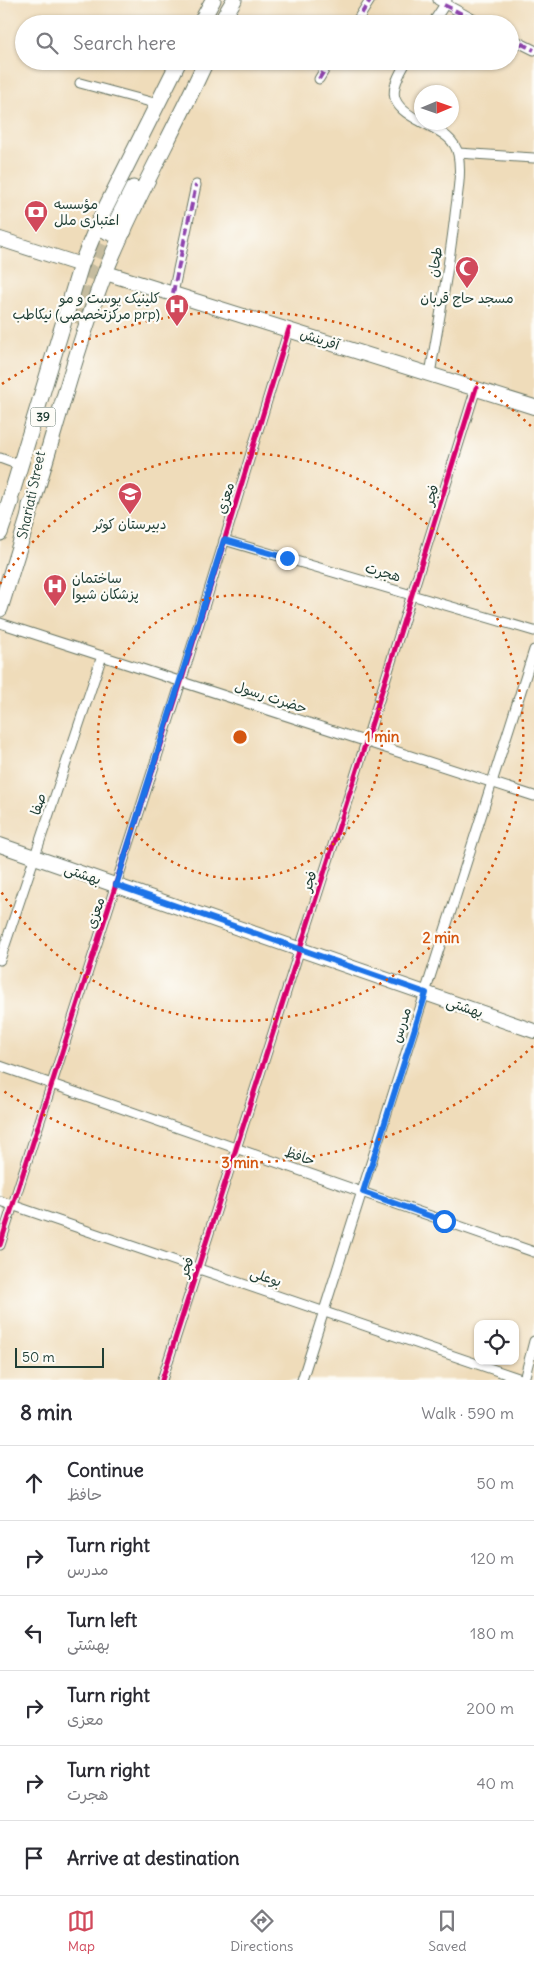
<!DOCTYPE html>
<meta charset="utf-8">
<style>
:root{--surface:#fff;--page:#f2f2f3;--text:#2b2b33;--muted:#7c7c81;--line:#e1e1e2;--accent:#d1495b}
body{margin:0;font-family:Delius,"Playpen Sans Arabic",sans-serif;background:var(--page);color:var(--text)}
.controls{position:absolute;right:15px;bottom:15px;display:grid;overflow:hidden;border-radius:10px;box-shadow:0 1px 4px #0004}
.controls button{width:45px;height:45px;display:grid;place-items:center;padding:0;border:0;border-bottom:1px solid var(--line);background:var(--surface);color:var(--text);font:25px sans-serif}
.compass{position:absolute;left:414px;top:85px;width:45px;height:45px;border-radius:50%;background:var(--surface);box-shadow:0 1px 4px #0004;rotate:88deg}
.scale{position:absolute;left:15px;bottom:12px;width:89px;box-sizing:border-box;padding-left:5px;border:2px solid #1f3d34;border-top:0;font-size:14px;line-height:18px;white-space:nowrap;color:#1f3d34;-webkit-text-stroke:4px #fdfcf7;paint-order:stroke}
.stop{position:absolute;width:15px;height:15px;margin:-11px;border:4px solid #1a73e8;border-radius:50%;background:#fff}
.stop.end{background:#1a73e8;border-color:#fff;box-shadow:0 1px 5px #0008}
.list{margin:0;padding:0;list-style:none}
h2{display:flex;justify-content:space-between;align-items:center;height:65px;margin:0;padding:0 20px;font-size:21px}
h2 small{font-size:16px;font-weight:400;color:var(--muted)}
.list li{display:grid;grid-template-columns:32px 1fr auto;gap:15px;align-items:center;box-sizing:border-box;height:75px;padding:0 20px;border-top:1px solid var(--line)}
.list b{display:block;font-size:19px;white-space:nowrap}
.list p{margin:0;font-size:16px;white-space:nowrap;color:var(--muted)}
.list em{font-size:16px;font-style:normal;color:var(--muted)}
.icon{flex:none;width:28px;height:28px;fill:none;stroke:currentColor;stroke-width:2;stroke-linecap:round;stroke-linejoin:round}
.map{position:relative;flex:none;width:534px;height:1380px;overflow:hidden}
.search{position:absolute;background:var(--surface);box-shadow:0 1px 4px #0004;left:15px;right:15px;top:15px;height:55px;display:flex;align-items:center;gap:12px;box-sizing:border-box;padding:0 18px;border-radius:28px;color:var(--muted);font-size:19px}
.sheet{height:515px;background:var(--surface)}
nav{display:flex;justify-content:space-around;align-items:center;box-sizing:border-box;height:70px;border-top:1px solid var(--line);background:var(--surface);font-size:14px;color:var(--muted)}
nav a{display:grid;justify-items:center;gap:2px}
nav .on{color:var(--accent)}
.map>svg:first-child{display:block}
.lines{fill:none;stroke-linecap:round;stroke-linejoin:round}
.primary-tunnel{stroke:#c5bc9f;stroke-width:15;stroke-dasharray:15 8;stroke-linecap:butt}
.street-casing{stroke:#687563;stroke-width:11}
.secondary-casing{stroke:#687563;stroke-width:16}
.primary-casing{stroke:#687563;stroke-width:17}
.street{stroke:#fff;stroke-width:9}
.secondary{stroke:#fff;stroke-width:14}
.primary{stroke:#fff;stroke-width:15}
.quiet{stroke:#8e44ad;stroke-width:4;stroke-dasharray:8 4;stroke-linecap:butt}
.cycleway-casing{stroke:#fdfcf7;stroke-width:8}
.cycleway{stroke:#d6006c;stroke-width:5}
.route{stroke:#1a73e8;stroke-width:6}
.ring{fill:none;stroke:#d45610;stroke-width:2.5;stroke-dasharray:2.5 5}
.labels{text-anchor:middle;stroke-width:4.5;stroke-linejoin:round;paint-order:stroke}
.shield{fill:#fdfcf7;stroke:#62766e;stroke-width:1}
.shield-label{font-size:12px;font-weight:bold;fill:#1f3d34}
.poi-label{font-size:14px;fill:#1f3d34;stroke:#fdfcf7;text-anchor:start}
.street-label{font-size:14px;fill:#1f3d34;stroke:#fdfcf7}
.centre{fill:#d45610;stroke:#fdfcf7;stroke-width:2.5}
.ring-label{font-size:15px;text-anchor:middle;font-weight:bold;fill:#d45610;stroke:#fdfcf7;stroke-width:4.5;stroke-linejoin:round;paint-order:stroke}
</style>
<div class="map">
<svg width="534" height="1380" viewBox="0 0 534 1380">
<rect width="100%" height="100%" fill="#fdfcf7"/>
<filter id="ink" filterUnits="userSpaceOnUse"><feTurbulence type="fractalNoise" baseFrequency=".02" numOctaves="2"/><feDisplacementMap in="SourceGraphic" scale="10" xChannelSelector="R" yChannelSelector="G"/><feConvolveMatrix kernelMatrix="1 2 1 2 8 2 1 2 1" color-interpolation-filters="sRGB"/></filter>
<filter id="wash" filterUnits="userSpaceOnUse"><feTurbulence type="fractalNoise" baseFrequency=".0096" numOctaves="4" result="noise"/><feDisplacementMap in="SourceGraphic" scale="20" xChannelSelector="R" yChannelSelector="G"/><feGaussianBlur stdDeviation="1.12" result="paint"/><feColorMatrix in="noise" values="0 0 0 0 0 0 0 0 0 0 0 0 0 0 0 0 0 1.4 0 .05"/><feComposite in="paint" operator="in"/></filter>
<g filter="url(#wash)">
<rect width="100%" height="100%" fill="#efdcba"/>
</g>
<g filter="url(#ink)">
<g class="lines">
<!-- primary-tunnel -->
<polyline class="primary-tunnel" points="72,322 90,266 111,219"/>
<!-- street casing -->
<g class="street-casing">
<g id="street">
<polyline points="438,0 482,24"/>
<polyline points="355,24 370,0"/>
<polyline points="432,24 447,1"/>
<polyline points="510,38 534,50"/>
<path d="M407,61C388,92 388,105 422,122"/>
<polyline points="319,79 330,61"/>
<polyline points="80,83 158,104"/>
<path d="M422,122C436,130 454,136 458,154C462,173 457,196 455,215C449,268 439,321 430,374"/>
<polyline points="458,153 534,158"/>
<polyline points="173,293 196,185"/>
<polyline points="0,458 19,465"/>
<polyline points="224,540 534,631"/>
<polyline points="0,623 534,796"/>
<polyline points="0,960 102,656"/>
<polyline points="0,1066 534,1252"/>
<polyline points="0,1201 524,1380"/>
<polyline points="0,1245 181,682 289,329"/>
<polyline points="162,1380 366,742 476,388"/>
<polyline points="302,1380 534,650"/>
<polyline points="524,1380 534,1341"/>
</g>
</g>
<!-- secondary casing -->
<g class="secondary-casing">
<g id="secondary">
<polyline points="0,239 81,265"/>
<polyline points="106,273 534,407"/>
<polyline points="0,845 534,1031"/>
</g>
</g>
<!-- primary casing -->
<g class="primary-casing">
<g id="primary">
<polyline points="200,24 213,0"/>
<polyline points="220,24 234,0"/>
<path d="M100,219C102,232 112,237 124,231"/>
<polyline points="116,222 133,188"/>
<polyline points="7,509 81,265 100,219 179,61"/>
<path d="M29,515C54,435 75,352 105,273C134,200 174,132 206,61"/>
<polyline points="0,533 11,501"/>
<polyline points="0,609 29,515 30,505"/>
</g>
</g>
<!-- street -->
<use href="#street" class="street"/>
<!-- secondary -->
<use href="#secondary" class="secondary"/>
<!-- primary -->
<use href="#primary" class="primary"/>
<!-- quiet -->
<g class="quiet">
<polyline points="444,5 482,24"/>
<polyline points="355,24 370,0"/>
<polyline points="510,38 534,50"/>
<polyline points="319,79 330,61"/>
<polyline points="173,293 196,185"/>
</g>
<!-- cycleway casing -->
<g class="cycleway-casing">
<g id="cycleway">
<polyline points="0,1245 181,682 289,329"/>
<polyline points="162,1380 366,742 476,388"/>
</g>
</g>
<!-- cycleway -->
<use href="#cycleway" class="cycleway"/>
</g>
</g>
<g class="lines" filter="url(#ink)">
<!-- route -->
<polyline class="route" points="287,558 224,540 116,885 426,993 363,1192 444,1221"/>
</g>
<!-- distance rings -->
<g class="ring">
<circle cx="240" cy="737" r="142"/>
<path d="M0 584A284 284 0 1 1 0 890"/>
<path d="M533 1046A426 426 0 0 1 2 1090M2 384A426 426 0 0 1 533 428"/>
</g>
<!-- icons -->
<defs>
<g id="bank-pin" transform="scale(1.25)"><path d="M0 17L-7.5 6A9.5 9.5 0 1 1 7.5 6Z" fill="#d1495b" stroke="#fdfcf7"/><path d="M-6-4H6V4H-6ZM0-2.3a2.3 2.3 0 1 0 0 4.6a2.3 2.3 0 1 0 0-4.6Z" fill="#fff"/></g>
<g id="mosque-pin" transform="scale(1.25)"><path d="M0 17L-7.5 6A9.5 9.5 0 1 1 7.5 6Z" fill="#d1495b" stroke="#fdfcf7"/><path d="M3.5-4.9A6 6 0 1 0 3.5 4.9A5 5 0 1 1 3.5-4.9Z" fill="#fff"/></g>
<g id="hospital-pin" transform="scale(1.25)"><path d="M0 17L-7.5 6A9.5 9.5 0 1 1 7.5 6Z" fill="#d1495b" stroke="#fdfcf7"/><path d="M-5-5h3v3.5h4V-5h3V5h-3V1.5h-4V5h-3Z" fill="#fff"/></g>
<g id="school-pin" transform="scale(1.25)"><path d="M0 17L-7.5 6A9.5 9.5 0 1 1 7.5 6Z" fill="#d1495b" stroke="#fdfcf7"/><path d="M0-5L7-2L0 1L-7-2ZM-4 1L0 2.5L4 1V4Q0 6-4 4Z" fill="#fff"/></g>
</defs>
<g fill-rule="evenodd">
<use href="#bank-pin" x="36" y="212"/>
<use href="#mosque-pin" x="467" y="268"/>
<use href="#hospital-pin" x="177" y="306"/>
<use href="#school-pin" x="130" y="494"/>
<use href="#hospital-pin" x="55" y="586"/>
</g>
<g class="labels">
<!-- shield labels -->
<rect class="shield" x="30.5" y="407.5" width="25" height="19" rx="4"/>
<g class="shield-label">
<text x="43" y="421">39</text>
</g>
<!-- poi labels -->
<g class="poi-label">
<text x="54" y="209">مؤسسه<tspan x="54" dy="16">اعتباری ملل</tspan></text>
<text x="160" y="303" text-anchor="end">کلینیک پوست و مو<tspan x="160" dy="16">نیکاطب (مرکزتخصصی prp)</tspan></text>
<text x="467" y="303" text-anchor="middle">مسجد حاج قربان</text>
<text x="130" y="529" text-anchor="middle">دبیرستان کوثر</text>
<text x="72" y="583">ساختمان<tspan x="72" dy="16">پزشکان شیوا</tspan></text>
</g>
<!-- street labels -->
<g class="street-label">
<text transform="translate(435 262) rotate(-81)" y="5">طحان</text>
<text transform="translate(320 339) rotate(18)" y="5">آفرینش</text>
<text transform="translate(31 495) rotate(-78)" y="5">Shariati Street</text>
<text transform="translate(431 495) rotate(-73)" y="5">فجر</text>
<text transform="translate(225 498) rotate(-73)" y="5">معزی</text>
<text transform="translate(383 572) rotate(16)" y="5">هجرت</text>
<text transform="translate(271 697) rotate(18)" y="5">حضرت رسول</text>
<text transform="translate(38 804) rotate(-72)" y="5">صفا</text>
<text transform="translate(83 874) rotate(19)" y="5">بهشتی</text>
<text transform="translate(309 881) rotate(-72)" y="5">فجر</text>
<text transform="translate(95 913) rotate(-72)" y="5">معزی</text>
<text transform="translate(465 1007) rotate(19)" y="5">بهشتی</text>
<text transform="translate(401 1025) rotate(-72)" y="5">مدرس</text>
<text transform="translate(300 1156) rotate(19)" y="5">حافظ</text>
<text transform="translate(186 1267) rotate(-72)" y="5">فجر</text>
<text transform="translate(266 1277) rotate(19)" y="5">بوعلی</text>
</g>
</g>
<circle cx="240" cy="737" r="8" class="centre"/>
<g class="ring-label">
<text x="382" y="742">1 min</text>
<text x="441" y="943">2 min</text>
<text x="240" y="1168">3 min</text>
</g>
</svg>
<div class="controls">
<button><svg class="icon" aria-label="locate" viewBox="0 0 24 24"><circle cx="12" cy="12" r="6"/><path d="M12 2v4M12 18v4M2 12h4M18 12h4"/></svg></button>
</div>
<svg class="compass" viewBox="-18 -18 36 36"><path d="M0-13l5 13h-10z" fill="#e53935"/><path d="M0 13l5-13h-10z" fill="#7c7c81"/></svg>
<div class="scale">50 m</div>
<div class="stop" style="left:444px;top:1221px"></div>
<div class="stop end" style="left:287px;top:558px"></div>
<div class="search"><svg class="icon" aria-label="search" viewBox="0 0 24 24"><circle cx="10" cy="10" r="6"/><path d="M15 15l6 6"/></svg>Search here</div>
</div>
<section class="sheet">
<h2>8 min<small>Walk · 590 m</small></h2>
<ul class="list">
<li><svg class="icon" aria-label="ahead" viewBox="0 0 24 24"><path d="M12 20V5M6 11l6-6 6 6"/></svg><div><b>Continue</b><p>حافظ</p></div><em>50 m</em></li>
<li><svg class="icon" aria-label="right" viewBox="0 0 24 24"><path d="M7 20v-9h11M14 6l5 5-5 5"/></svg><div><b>Turn right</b><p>مدرس</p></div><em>120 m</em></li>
<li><svg class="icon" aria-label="left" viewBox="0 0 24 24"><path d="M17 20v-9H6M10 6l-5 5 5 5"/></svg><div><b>Turn left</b><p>بهشتی</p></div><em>180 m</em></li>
<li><svg class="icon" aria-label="right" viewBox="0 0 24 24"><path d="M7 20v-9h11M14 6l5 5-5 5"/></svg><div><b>Turn right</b><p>معزی</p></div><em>200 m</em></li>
<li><svg class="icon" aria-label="right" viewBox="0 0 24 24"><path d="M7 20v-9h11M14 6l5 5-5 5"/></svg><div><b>Turn right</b><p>هجرت</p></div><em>40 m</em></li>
<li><svg class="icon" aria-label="arrive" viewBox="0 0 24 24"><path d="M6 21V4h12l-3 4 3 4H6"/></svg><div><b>Arrive at destination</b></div></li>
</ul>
</section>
<nav>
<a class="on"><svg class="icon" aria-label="map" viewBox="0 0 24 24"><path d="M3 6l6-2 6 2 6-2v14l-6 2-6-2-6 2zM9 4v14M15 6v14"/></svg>Map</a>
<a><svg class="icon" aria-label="directions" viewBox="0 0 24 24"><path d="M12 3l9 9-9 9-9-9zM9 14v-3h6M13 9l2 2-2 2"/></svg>Directions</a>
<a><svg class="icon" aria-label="saved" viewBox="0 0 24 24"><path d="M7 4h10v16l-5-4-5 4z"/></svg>Saved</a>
</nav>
